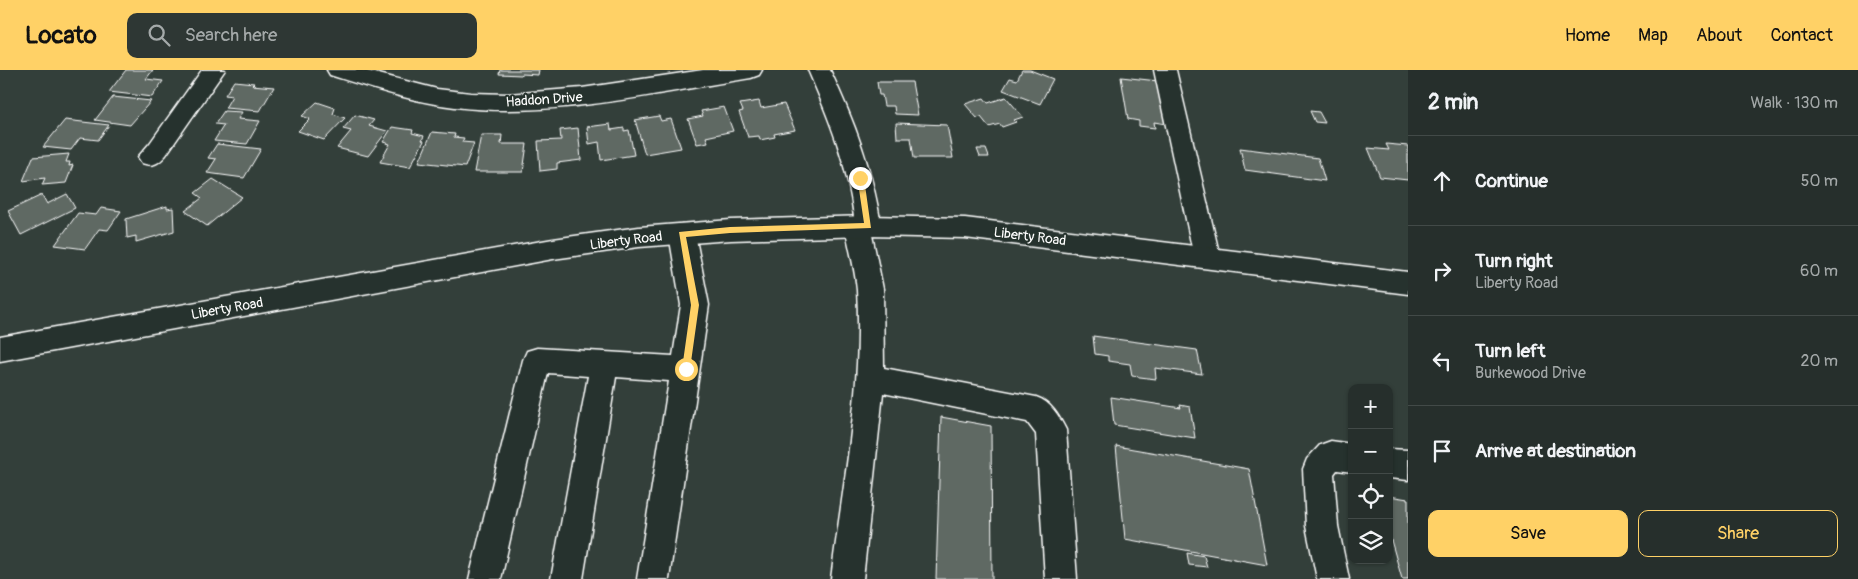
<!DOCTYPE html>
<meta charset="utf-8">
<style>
:root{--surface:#262f2c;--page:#2e3734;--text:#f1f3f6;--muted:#a4a9a9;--line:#424a48;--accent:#ffd166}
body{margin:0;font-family:Pangolin,sans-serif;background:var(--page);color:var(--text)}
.controls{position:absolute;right:15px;bottom:15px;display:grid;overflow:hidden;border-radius:10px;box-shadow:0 1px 4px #0004}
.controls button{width:45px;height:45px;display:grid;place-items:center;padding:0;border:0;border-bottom:1px solid var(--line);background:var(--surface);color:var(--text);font:25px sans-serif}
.stop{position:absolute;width:15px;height:15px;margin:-11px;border:4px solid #ffd166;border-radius:50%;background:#fff}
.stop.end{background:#ffd166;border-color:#fff;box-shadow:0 1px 5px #0008}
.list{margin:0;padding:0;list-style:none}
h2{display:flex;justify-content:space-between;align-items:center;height:65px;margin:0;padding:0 20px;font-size:21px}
h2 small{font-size:16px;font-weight:400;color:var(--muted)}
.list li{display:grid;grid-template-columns:32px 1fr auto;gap:15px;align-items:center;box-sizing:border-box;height:90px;padding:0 20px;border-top:1px solid var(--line)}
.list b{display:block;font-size:19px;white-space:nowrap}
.list p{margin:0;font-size:16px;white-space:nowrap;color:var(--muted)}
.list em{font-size:16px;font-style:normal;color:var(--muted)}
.actions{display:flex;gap:10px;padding:15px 20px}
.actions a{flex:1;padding:11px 0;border:1px solid var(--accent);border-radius:10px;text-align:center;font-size:18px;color:var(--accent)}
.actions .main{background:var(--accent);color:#111}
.icon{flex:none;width:28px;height:28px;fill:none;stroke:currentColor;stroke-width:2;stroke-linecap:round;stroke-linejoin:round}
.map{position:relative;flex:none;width:1408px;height:509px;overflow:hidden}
header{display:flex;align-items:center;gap:30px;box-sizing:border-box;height:70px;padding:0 25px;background:var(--accent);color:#111}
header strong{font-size:24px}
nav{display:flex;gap:28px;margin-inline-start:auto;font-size:18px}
.search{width:350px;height:45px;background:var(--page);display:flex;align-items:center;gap:12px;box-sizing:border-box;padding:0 18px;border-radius:10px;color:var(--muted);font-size:19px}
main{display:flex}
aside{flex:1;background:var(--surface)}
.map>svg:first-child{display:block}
.building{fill:#5f6964;stroke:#fff}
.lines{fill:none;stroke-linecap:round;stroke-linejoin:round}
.minor-casing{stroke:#fff;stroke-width:3}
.major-casing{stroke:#fff;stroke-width:3}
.minor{fill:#26332d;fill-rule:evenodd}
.major{fill:#26332d;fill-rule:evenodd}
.route{fill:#ffd166}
.labels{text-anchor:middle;stroke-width:4;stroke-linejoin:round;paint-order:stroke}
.street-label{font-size:14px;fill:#fff;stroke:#26332d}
</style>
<header>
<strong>Locato</strong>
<div class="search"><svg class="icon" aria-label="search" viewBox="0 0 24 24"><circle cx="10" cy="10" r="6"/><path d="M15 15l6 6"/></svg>Search here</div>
<nav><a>Home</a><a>Map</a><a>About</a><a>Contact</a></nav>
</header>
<main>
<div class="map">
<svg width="1408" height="509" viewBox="0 0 1408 509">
<rect width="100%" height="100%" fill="#333f3a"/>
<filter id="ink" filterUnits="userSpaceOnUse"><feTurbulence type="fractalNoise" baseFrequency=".02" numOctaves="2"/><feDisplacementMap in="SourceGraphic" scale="10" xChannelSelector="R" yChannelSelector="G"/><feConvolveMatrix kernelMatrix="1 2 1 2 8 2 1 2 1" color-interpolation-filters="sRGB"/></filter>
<g filter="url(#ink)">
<!-- building -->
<g class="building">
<polygon points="126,0 153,0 146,9 163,11 152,27 109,22"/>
<polygon points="500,0 539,0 538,5 522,4 521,5 499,4"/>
<polygon points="1022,0 1030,0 1053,9 1040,34 1003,20 1010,8 1017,10"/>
<polygon points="1121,7 1158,11 1166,54 1154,52 1155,58 1139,56 1139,51 1128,49"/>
<polygon points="234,11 254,13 252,15 274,17 260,41 225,38 232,26 225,25"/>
<polygon points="877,12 912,12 918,45 895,44 894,36 884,36 882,25 879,25"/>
<polygon points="113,27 151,31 130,55 95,50"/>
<polygon points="1006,27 1023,47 1014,50 1016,52 1002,57 1000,54 989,57 981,47 977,48 965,34 984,28 988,33"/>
<polygon points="759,31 761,38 784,34 795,60 774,64 775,67 760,70 759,66 748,67 739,42 743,41 740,34"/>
<polygon points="317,32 335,38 333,44 345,48 324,70 298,61 310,49 302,46"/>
<polygon points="724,37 733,61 706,67 708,72 697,74 688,49 703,46 701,41"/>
<polygon points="224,41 242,42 238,49 260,51 247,74 214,71 224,55 215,54"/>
<polygon points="1310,41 1319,42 1325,53 1315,52"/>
<polygon points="355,45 374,50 369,56 387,61 368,86 337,78 351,61 343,59"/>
<polygon points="659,46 661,51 671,49 681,78 645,84 635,50"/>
<polygon points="65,50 109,55 98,70 80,68 71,80 43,77"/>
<polygon points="896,53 947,55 953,88 914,88 911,68 897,68"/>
<polygon points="610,54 611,60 624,58 624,61 629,60 634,85 601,90 599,72 589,74 587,57"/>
<polygon points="392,57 413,60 412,63 424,66 422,70 424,71 410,97 380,92 390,74 383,72"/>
<polygon points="578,58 581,90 557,93 557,99 540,101 538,71 561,70 560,60"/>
<polygon points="432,62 455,64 454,67 464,68 462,72 474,73 465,97 419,92"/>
<polygon points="481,65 502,65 501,74 527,74 523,102 474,102"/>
<polygon points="217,74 261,79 244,108 207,103 216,89 208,88"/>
<polygon points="1386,74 1408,76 1408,110 1380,107 1368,78 1389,80"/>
<polygon points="1240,78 1318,88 1325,111 1245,100"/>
<polygon points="977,79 986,79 989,87 980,87"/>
<polygon points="69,84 66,92 70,92 69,96 73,95 66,113 42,115 45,108 23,111 33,87"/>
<polygon points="213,109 242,127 207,156 185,141 202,128 195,123"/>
<polygon points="67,124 75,138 21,165 8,141 42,125 47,134"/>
<polygon points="167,136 167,139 173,138 174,161 136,172 136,166 127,168 126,149"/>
<polygon points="101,138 121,141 108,160 99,159 85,179 55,175 78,143 96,145"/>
<polygon points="1093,266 1197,280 1202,304 1155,298 1156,309 1132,306 1130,294 1108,291 1108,286 1095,284"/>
<polygon points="1111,327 1181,338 1180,335 1190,337 1195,368 1114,355"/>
<polygon points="941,347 991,356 992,509 936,509"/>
<polygon points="1116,376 1249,399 1267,495 1125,469"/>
<polygon points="1389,426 1408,429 1408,509 1402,509 1389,463"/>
<polygon points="1187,483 1204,486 1207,497 1189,495"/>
</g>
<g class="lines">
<!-- minor casing -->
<g class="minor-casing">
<g id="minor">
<path d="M202,0H225L166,85C158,94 153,97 142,93L138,87L150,73Z"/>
<path d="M327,0H363L437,19L471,23L508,24L582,18L703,0H762L759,5L751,8C656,23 551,49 455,37C412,32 371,18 330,5Z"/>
<path d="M808,0H830C854,51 873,100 881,156L877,163L872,165L883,219L884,298L1036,327C1051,332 1059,346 1066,360L1077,509H1045L1036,364L1027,352L883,323L863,509H831C843,414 863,316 857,220C855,199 849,177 845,156L849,149L854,147C848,95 829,48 808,0Z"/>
<polygon points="1154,0 1176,0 1220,187 1216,194 1207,198 1198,194 1194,187"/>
<polygon points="682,154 691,157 695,164 709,235 669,509 637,509 669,311 616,307 583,509 551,509 588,306 548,303 501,509 469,509 523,290 527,281 537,278 673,286 681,235 669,164 673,157"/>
<polygon points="1331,371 1352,374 1352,402 1337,400 1334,404 1338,456 1349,509 1317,509 1306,456 1303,399 1307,389 1320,375"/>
<polygon points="1389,379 1408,380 1408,410 1389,408"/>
</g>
</g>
<!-- major casing -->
<g class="major-casing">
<polygon id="major" points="868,146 965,148 1408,202 1408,224 965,168 868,166 731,170 639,177 553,189 0,291 0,267 553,169 639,157 731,150"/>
</g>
<!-- minor -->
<use href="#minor" class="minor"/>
<!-- major -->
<use href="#major" class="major"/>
</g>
</g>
<!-- route -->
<polygon class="route" points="857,106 863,106 864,108 871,158 730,163 686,167 699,235 690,299 689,302 683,302 682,299 691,235 679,162 730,157 864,153"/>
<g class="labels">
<!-- street labels -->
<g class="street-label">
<text transform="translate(544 29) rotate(-4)" y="5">Haddon Drive</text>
<text transform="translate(1030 166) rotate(7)" y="5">Liberty Road</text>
<text transform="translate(626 170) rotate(-7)" y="5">Liberty Road</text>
<text transform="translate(227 238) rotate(-10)" y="5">Liberty Road</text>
</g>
</g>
</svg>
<div class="controls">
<button>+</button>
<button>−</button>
<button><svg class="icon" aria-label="locate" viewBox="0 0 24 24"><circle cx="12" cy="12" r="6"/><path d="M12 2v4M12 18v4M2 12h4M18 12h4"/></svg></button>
<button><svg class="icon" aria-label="layers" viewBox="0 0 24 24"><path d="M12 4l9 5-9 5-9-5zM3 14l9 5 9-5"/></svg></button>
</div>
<div class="stop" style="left:686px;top:299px"></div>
<div class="stop end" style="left:860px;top:108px"></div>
</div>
<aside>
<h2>2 min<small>Walk · 130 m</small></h2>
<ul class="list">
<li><svg class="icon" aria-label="ahead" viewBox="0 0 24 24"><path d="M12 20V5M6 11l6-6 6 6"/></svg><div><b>Continue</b></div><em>50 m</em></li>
<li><svg class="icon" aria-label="right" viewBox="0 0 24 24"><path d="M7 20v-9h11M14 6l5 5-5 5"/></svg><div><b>Turn right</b><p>Liberty Road</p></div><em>60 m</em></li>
<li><svg class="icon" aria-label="left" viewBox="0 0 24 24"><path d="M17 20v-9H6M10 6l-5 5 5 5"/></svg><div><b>Turn left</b><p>Burkewood Drive</p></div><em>20 m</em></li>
<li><svg class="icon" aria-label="arrive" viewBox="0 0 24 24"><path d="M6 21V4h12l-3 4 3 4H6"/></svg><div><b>Arrive at destination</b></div></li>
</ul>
<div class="actions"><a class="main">Save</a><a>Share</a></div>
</aside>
</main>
